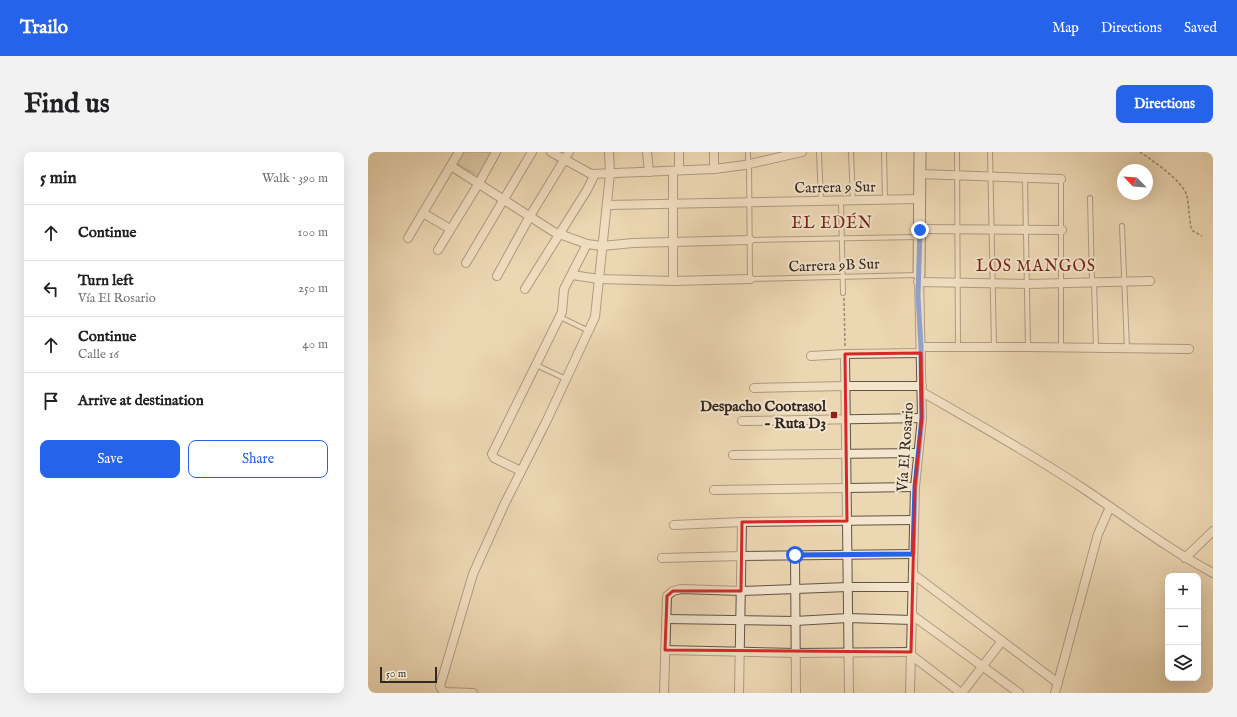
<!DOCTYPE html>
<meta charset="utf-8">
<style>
:root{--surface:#fff;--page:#f2f2f2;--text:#202124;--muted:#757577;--line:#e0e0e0;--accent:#2563eb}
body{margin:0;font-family:"IM FELL English",serif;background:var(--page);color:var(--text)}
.controls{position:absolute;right:12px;bottom:12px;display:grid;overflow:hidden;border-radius:8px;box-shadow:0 4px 16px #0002}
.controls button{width:36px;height:36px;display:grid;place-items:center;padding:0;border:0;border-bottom:1px solid var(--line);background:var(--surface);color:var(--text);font:20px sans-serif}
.compass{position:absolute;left:749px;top:12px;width:36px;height:36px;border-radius:50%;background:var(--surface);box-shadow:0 4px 16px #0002;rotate:295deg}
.scale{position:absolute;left:12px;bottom:10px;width:57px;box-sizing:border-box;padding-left:4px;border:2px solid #342922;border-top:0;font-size:11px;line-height:14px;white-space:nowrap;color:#342922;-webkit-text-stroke:3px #f3e5ce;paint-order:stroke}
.stop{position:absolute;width:12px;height:12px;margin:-9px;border:3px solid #2563eb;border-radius:50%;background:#fff}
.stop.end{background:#2563eb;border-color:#fff;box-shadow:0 1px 4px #0008}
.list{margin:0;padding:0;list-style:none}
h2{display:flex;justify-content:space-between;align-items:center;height:52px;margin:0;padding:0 16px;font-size:17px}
h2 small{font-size:13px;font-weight:400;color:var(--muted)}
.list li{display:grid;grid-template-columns:26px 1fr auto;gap:12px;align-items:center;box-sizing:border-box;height:56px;padding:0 16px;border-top:1px solid var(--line)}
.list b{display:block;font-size:15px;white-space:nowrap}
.list p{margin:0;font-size:13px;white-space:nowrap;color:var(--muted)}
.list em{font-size:13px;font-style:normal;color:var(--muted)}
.actions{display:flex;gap:8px;padding:12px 16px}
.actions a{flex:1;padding:9px 0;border:1px solid var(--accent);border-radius:8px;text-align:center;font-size:14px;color:var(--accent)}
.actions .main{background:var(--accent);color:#fff}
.icon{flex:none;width:22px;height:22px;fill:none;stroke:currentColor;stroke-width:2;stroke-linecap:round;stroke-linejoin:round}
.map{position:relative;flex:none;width:845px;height:541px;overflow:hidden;border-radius:8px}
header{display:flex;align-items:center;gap:24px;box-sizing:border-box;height:56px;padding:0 20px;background:var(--accent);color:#fff}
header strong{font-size:19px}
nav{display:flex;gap:22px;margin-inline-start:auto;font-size:14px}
.intro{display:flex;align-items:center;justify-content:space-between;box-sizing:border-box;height:96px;padding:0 24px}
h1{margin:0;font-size:28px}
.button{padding:10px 18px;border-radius:8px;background:var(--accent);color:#fff;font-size:14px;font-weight:700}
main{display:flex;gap:24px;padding:0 24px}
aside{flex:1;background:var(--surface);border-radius:8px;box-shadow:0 4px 16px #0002}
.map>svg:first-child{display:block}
.pitch{fill:#cdb99a;stroke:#80715e}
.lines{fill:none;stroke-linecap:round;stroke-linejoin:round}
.lane-casing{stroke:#625446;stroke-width:6}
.street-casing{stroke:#625446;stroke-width:10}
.secondary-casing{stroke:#342922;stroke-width:13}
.path{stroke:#342922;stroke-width:1.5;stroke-dasharray:3 2;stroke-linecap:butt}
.lane{stroke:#f3e5ce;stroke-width:4}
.street{stroke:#f3e5ce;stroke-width:8}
.secondary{stroke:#f3e5ce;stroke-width:11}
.route{stroke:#2563eb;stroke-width:5}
.marked{fill:none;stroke:#d62828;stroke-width:3;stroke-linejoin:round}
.poi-dot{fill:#8f2418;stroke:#f3e5ce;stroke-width:1.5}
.labels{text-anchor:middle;stroke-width:4;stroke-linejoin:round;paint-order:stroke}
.street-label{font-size:15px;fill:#342922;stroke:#f3e5ce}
.poi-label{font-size:15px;font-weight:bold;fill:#342922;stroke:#f3e5ce;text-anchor:end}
.neighbourhood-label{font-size:16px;letter-spacing:1px;fill:#7a1f14;stroke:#f3e5ce}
</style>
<header>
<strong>Trailo</strong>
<nav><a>Map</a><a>Directions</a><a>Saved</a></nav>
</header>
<div class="intro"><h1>Find us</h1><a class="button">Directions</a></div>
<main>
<aside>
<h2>5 min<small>Walk · 390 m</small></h2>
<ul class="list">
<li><svg class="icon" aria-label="ahead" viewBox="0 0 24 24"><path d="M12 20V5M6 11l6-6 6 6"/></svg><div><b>Continue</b></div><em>100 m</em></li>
<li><svg class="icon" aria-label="left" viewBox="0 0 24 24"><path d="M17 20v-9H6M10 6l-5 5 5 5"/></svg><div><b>Turn left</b><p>Vía El Rosario</p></div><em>250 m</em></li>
<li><svg class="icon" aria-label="ahead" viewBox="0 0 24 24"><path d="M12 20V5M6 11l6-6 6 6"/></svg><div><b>Continue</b><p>Calle 16</p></div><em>40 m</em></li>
<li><svg class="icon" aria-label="arrive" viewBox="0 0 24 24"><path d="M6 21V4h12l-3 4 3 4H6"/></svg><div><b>Arrive at destination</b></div></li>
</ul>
<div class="actions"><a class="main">Save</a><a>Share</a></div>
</aside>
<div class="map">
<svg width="845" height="541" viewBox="0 0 845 541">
<rect width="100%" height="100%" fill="#ecd7b3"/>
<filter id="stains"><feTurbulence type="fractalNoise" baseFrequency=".005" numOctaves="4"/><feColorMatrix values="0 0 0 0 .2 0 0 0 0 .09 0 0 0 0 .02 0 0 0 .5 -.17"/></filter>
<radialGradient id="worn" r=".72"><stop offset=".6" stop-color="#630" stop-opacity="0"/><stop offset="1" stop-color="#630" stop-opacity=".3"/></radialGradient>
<!-- pitch -->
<polygon class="pitch" points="94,0 124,0 111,24 88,11"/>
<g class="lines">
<!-- lane casing -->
<g class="lane-casing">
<g id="lane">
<polyline points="451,0 453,49"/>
<polyline points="483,0 485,49"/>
<polyline points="516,0 517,48"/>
<polyline points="589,0 590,194"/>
<polyline points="622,0 626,195"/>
<polyline points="380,12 380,0"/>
<polyline points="381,12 382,127 550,123"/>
<polyline points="657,26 660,195"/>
<polyline points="693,27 693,195"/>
<polyline points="722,46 724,130"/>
<polyline points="473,49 475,141"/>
<polyline points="754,74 759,197"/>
<polyline points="382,88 550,85"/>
<polyline points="726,130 728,196"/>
<polyline points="192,165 221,179"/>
<polyline points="168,213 198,227"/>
</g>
</g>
<!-- street casing -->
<g class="street-casing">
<g id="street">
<polyline points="183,0 223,22 346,17 377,13 434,0"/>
<polyline points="279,0 281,20"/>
<polyline points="346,0 346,17"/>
<polyline points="83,14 186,80 219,92 234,94 265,91 382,88"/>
<polyline points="311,18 311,0"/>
<polyline points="552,22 693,27"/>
<polyline points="239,53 552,47"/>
<polyline points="55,61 82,77"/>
<polyline points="552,77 694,78"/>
<polyline points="40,86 91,0"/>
<polyline points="70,98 111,31 128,0"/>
<polyline points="98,111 164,0"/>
<polyline points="204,123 231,127 305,129 382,127"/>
<polyline points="129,124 162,64 201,0"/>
<polyline points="305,129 305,19"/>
<polyline points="550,130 659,132 782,129"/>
<polyline points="157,137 219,38 227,22"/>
<polyline points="553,195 660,195 821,197"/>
<polyline points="477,202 481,541"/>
<polyline points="443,204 477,202 553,201"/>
<polyline points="386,236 478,234 554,234"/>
<path d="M554,240C608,271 662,301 713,335C757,364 798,396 845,421"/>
<polyline points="374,269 554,266"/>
<polyline points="365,303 550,301"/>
<polyline points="153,319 126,306 124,302 194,160 196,137 219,92"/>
<polyline points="346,338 547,335"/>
<polyline points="306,373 374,370 546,368"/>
<polyline points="427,403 428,541"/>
<polyline points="294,406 374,404 545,402"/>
<polyline points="817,406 845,379"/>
<polyline points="545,422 690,531"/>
<polyline points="544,463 651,541"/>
<polyline points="298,467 427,469 480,466 544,468"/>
<polyline points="297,498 428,501 543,500"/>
<polyline points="543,503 593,541"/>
<polyline points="105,541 77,540 74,538 72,534 105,422 137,351 179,268 227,165 242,22 241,0"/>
<polyline points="296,541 299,444 305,439 313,437 373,439 480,435 544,435"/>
<polyline points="371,541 374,370"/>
<polyline points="542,541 547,335 554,266 551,123"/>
<polyline points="594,541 634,489"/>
<polyline points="687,541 730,382 742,355"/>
</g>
</g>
<!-- secondary casing -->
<g class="secondary-casing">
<polyline id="secondary" points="551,123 552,0"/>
</g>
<!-- path -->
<g class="path">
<path d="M772,0C785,9 815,29 819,44C821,54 821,65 823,75L825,79L834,84"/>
<polyline points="476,146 477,194"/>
</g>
<!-- lane -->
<use href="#lane" class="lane"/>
<!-- street -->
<use href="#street" class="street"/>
<!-- secondary -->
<use href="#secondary" class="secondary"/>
</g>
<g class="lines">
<!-- route -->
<polyline class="route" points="427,403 545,402 547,335 554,266 553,195 550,144 552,78"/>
</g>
<!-- marked area -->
<path d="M0 0H845V541H0ZM553,201L554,266L547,335L543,500L297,498L299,444L305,439H373L374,370L479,369L477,202Z" fill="#ecd7b3" fill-opacity=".55" fill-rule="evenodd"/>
<path class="marked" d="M553,201L554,266L547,335L543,500L297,498L299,444L305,439H373L374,370L479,369L477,202Z"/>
<!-- markers -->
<rect class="poi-dot" x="462" y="259" width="8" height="8" rx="2"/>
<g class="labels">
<!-- street labels -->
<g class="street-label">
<text transform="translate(467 35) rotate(-1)" y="5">Carrera 9 Sur</text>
<text transform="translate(466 113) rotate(-2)" y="5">Carrera 9B Sur</text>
<text transform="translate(537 295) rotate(-86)" y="5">Vía El Rosario</text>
</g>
<!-- poi labels -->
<g class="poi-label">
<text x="458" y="259">Despacho Cootrasol<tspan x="458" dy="17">- Ruta D3</tspan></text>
</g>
<!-- neighbourhood labels -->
<g class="neighbourhood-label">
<text x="464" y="76">EL EDÉN</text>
<text x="668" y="119">LOS MANGOS</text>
</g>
</g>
<rect width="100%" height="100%" filter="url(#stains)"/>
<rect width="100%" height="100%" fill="url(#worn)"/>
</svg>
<div class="controls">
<button>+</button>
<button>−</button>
<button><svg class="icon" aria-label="layers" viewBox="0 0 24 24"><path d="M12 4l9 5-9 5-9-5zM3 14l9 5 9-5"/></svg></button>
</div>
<svg class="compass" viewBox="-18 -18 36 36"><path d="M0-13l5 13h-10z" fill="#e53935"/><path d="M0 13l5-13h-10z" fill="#757577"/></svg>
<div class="scale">50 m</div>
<div class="stop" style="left:427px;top:403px"></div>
<div class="stop end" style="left:552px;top:78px"></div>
</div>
</main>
